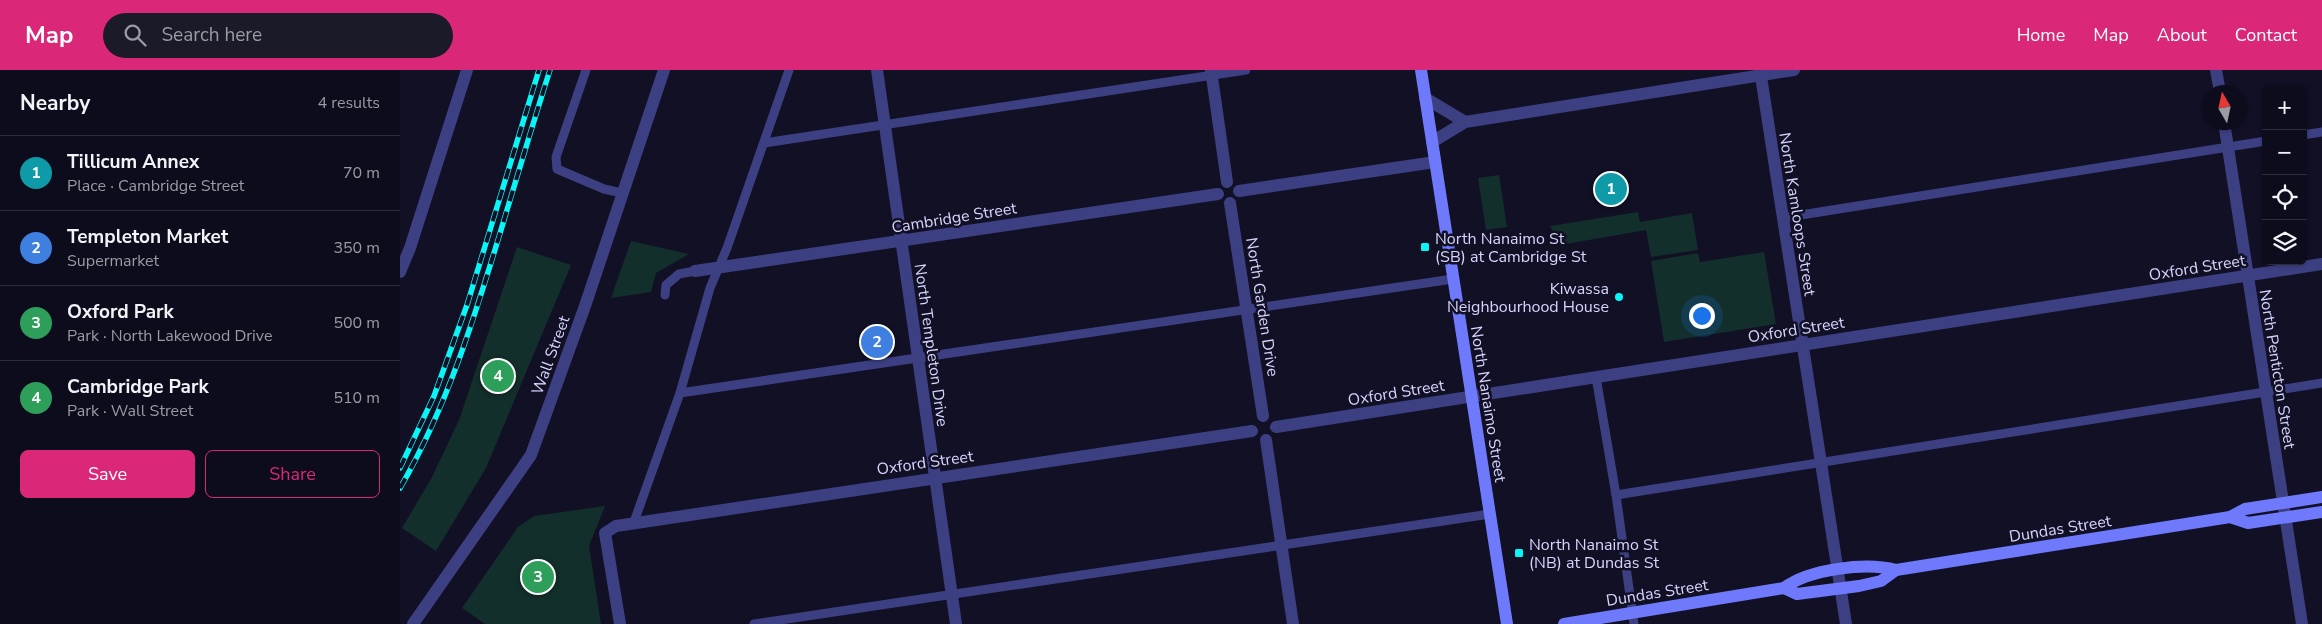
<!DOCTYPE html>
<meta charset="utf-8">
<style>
:root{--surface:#0d0c1c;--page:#1b1a29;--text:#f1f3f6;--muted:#9a9ba3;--line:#2d2c3b;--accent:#db2777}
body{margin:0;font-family:"Nunito Sans",sans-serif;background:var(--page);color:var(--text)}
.controls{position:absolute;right:15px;top:15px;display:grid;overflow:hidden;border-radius:8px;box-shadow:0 1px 4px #0004}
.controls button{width:45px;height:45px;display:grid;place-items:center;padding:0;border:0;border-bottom:1px solid var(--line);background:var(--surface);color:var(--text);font:25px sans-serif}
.compass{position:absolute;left:1802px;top:15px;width:45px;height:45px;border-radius:50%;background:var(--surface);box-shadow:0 1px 4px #0004;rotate:351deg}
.you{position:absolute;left:1301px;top:245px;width:18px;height:18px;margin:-12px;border:4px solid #fff;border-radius:50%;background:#1a73e8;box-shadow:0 0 0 8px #1a73e833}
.badge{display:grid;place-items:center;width:32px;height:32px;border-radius:50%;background:var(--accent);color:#fff;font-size:16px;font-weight:700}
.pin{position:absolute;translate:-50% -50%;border:2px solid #fff;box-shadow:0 1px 5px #0006}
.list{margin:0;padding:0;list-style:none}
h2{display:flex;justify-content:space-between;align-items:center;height:65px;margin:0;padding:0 20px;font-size:21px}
h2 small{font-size:16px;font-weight:400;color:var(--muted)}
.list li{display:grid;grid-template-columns:32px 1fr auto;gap:15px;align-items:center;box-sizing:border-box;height:75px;padding:0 20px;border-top:1px solid var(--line)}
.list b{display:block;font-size:19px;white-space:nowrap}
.list p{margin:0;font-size:16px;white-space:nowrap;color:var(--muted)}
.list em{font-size:16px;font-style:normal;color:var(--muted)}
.actions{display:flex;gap:10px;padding:15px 20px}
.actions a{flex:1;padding:11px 0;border:1px solid var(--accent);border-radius:8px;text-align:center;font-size:18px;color:var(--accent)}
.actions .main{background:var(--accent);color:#fff}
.icon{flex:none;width:28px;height:28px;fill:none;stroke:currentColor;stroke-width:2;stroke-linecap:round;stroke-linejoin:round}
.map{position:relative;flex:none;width:1922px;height:554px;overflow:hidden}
header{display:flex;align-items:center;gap:30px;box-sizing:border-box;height:70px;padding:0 25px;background:var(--accent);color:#fff}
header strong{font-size:24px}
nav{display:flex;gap:28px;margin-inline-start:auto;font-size:18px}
.search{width:350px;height:45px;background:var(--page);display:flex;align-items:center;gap:12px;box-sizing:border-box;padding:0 18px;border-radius:28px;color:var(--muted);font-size:19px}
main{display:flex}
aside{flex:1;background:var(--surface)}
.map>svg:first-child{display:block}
.green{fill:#132f2b}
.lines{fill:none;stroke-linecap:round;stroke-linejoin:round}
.lane{stroke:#3c4083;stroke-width:9}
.street{stroke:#3c4083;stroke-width:12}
.secondary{stroke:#6f79fb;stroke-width:12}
.rail-casing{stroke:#08f6f7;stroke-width:5.5}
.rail{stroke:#111025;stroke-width:4;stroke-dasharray:11;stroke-linecap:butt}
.poi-dot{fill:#08f6f7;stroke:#111025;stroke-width:2}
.labels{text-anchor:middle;stroke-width:5;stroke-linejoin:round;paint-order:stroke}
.street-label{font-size:16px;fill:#d6d5fe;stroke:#111025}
.poi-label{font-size:16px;fill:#d6d5fe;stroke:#111025;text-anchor:start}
</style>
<header>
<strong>Map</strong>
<div class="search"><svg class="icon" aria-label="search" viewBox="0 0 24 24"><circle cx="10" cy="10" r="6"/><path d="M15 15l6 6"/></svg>Search here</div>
<nav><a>Home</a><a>Map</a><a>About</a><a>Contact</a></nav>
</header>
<main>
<aside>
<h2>Nearby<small>4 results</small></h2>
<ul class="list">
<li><span class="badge" style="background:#0f9aa8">1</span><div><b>Tillicum Annex</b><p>Place · Cambridge Street</p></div><em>70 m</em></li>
<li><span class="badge" style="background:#3f7fe0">2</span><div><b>Templeton Market</b><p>Supermarket</p></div><em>350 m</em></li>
<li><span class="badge" style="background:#2e9e5b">3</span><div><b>Oxford Park</b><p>Park · North Lakewood Drive</p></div><em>500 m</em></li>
<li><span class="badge" style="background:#2e9e5b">4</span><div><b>Cambridge Park</b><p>Park · Wall Street</p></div><em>510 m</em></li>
</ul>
<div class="actions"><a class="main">Save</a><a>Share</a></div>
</aside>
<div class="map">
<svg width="1922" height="554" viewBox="0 0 1922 554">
<rect width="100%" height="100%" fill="#111025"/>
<!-- green -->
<g class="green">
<polygon points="1099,105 1107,157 1086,160 1078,108"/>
<polygon points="1238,142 1240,152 1292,143 1298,180 1251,187 1246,160 1160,175 1150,156"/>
<polygon points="231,171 289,184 256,203 251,222 211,228"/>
<polygon points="117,177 171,195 86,398 36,481 2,458 32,407 59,350"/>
<polygon points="1364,182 1376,254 1264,272 1251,191 1298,183 1300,192"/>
<polygon points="205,436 189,476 201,554 85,554 62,538 118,457 134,446"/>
</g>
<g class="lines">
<!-- lane -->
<g class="lane">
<polyline points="186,0 156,87 157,99 204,119 222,123"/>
<polyline points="1903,65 1922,62"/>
<polyline points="364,73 846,0"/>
<polyline points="1382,148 1866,71"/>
<polyline points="265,225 266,215 279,204 295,201"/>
<polyline points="1196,307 1216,425 1234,554"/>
<polyline points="280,323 1053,209"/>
<polyline points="1216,425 1922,313"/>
<polyline points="234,452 280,323 310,218 327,178 389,0"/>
<polyline points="354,554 1090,444"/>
</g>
<!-- street -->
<g class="street">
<polyline points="477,0 556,554"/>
<polyline points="811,0 827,112"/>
<polyline points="1360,0 1446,554"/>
<polyline points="1816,0 1820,22"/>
<polyline points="1025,28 1065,52"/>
<polyline points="1824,52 1902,554"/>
<polyline points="1032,72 1065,52 1394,0"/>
<polyline points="839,121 1035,92"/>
<polyline points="830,133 863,346"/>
<polyline points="295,201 818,124"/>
<polyline points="0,202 10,178 67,0"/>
<polyline points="876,357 1922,194"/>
<polyline points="866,370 893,554"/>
<polyline points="13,554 131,385 185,236 264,0"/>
<polyline points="220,554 205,463 216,456 852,361"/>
</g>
<!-- secondary -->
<g class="secondary">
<polyline points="1021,0 1107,554"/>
<polyline points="1830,447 1848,453 1922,442"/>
<polyline points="1384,518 1397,524 1459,516 1481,511 1496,500"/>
<path d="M1164,554L1384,518C1409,499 1466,492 1496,500L1830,447L1845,439L1922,427"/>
</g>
<!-- rail casing -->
<g class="rail-casing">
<g id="rail">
<polyline points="0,398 34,326 67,235 139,0"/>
<path d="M0,418C47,337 74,249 101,160C117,107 133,53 150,0"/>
</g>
</g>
<!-- rail -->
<use href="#rail" class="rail"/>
</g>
<!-- markers -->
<g class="poi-dot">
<rect x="1020" y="172" width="10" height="10" rx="2.5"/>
<circle cx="1219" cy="227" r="5"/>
<rect x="1114" y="478" width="10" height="10" rx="2.5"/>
</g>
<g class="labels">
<!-- street labels -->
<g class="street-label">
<text transform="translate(1398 144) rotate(81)" y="6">North Kamloops Street</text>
<text transform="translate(554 147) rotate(-9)" y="6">Cambridge Street</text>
<text transform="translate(1797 197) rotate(-9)" y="6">Oxford Street</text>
<text transform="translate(863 237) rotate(81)" y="6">North Garden Drive</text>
<text transform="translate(1396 259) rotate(-9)" y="6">Oxford Street</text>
<text transform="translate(532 275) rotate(82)" y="6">North Templeton Drive</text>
<text transform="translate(150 285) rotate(-70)" y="6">Wall Street</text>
<text transform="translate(1878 299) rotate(81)" y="6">North Penticton Street</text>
<text transform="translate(996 322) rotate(-9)" y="6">Oxford Street</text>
<text transform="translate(1089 334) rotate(81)" y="6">North Nanaimo Street</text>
<text transform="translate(525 392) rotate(-8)" y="6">Oxford Street</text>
<text transform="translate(1660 458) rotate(-9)" y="6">Dundas Street</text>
<text transform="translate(1257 522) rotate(-9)" y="6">Dundas Street</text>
</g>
<!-- poi labels -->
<g class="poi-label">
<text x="1035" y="174">North Nanaimo St<tspan x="1035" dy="18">(SB) at Cambridge St</tspan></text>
<text x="1209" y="224" text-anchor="end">Kiwassa<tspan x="1209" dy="18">Neighbourhood House</tspan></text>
<text x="1129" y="480">North Nanaimo St<tspan x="1129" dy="18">(NB) at Dundas St</tspan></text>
</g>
</g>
</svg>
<div class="controls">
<button>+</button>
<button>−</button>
<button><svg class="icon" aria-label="locate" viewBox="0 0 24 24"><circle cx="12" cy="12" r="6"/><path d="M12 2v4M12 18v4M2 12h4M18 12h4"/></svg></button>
<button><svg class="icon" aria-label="layers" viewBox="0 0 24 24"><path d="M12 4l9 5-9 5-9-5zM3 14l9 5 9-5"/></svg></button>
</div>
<svg class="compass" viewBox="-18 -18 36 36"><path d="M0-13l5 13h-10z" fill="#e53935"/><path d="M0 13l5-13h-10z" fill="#9a9ba3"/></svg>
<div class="you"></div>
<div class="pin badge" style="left:1211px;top:119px;background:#0f9aa8">1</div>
<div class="pin badge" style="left:477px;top:272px;background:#3f7fe0">2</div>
<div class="pin badge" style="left:138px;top:507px;background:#2e9e5b">3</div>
<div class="pin badge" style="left:98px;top:306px;background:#2e9e5b">4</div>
</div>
</main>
